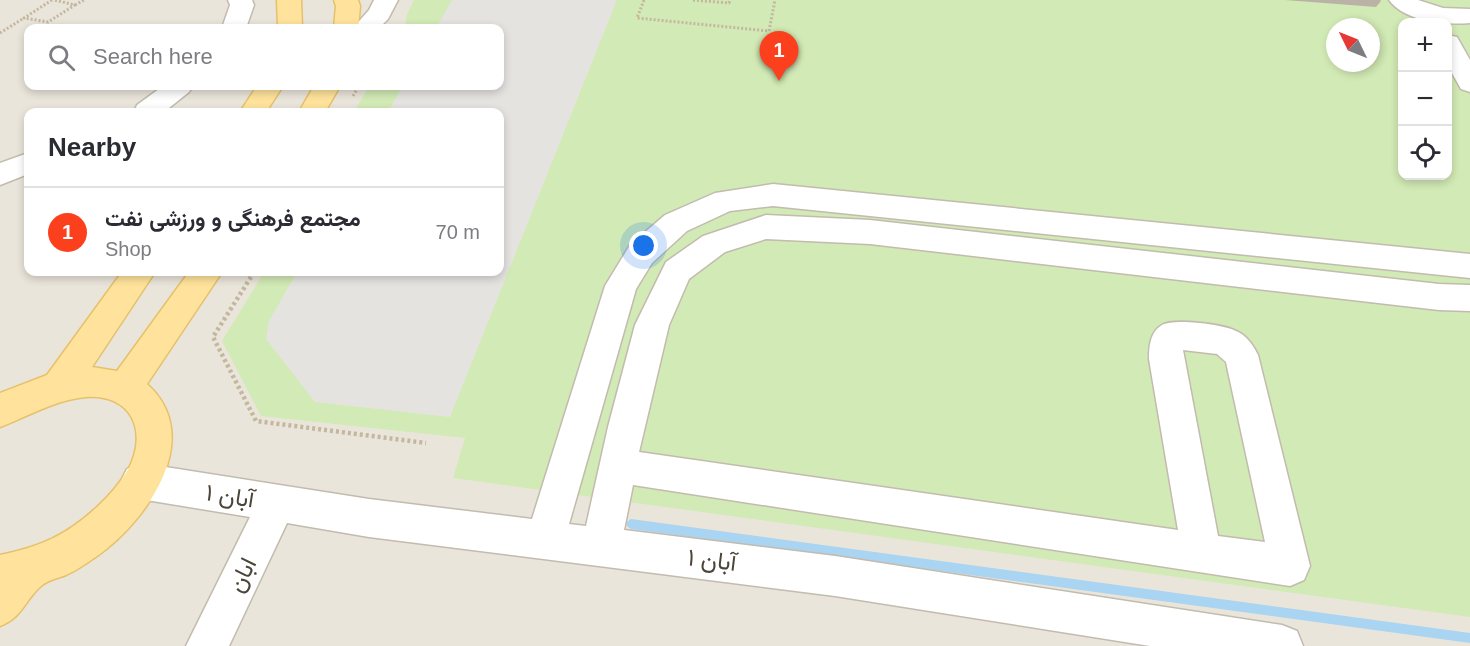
<!DOCTYPE html>
<meta charset="utf-8">
<style>
:root{--surface:#fff;--page:#f7f7f7;--text:#2b2b33;--muted:#7c7c81;--line:#e1e1e2;--accent:#fc3f1d}
body{margin:0;font-family:Helvetica,Vazirmatn,sans-serif;background:var(--page);color:var(--text)}
.controls{position:absolute;right:18px;top:18px;display:grid;overflow:hidden;border-radius:12px;box-shadow:0 3px 9px #0003}
.controls button{width:54px;height:54px;display:grid;place-items:center;padding:0;border:0;border-bottom:2px solid var(--line);background:var(--surface);color:var(--text);font:30px sans-serif}
.compass{position:absolute;left:1326px;top:18px;width:54px;height:54px;border-radius:50%;background:var(--surface);box-shadow:0 3px 9px #0003;rotate:313deg}
.you{position:absolute;left:644px;top:246px;width:21px;height:21px;margin:-15px;border:4px solid #fff;border-radius:50%;background:#1a73e8;box-shadow:0 0 0 9px #1a73e833}
.badge{display:grid;place-items:center;width:39px;height:39px;border-radius:50%;background:var(--accent);color:#fff;font-size:20px;font-weight:700}
.pin{position:absolute;translate:-50% -50px;filter:drop-shadow(0 2px 3px #0008)}
.pin::after{content:'';position:absolute;top:32px;width:21px;height:18px;background:inherit;clip-path:polygon(0 0,100% 0,50% 100%)}
.list{margin:0;padding:0;list-style:none}
h2{display:flex;justify-content:space-between;align-items:center;height:78px;margin:0;padding:0 24px;font-size:26px}
h2 small{font-size:20px;font-weight:400;color:var(--muted)}
.list li{display:grid;grid-template-columns:39px 1fr auto;gap:18px;align-items:center;box-sizing:border-box;height:90px;padding:0 24px;border-top:2px solid var(--line)}
.list b{display:block;font-size:22px;white-space:nowrap}
.list p{margin:0;font-size:20px;white-space:nowrap;color:var(--muted)}
.list em{font-size:20px;font-style:normal;color:var(--muted)}
.icon{flex:none;width:33px;height:33px;fill:none;stroke:currentColor;stroke-width:2;stroke-linecap:round;stroke-linejoin:round}
.map{position:relative;flex:none;width:1470px;height:646px;overflow:hidden}
.search{position:absolute;background:var(--surface);box-shadow:0 3px 9px #0003;left:24px;top:24px;width:480px;height:66px;display:flex;align-items:center;gap:15px;box-sizing:border-box;padding:0 21px;border-radius:12px;color:var(--muted);font-size:22px}
.panel{position:absolute;background:var(--surface);box-shadow:0 3px 9px #0003;left:24px;top:108px;width:480px;height:168px;border-radius:12px}
.map>svg:first-child{display:block}
.residential{fill:#eae5da;fill-rule:evenodd}
.green{fill:#d2eab5;fill-rule:evenodd}
.parking{fill:#e5e3e0}
.lines{fill:none;stroke-linecap:round;stroke-linejoin:round}
.stream{fill:#a9d4f2;fill-rule:evenodd}
.minor-casing{stroke:#c2bbae;stroke-width:3}
.major-casing{stroke:#e6c16a;stroke-width:3}
.path-far1{stroke:#c4b79f;stroke-width:3;stroke-dasharray:2 2;stroke-linecap:butt}
.path{stroke:#c4b79f;stroke-width:4.5;stroke-dasharray:3 3;stroke-linecap:butt}
.minor{fill:#fff;fill-rule:evenodd}
.major{fill:#ffe39c;fill-rule:evenodd}
.wall{fill:#bab2a6}
.labels{text-anchor:middle;stroke-width:4.5;stroke-linejoin:round;paint-order:stroke}
.near-street-label{font-size:24px;fill:#4b4439;stroke:#fff}
</style>
<div class="map">
<svg width="1470" height="646" viewBox="0 0 1470 646">
<rect width="100%" height="100%" fill="#f6f3ec"/>
<!-- residential -->
<path class="residential" d="M0,0H1470V646H0ZM1402,22H1448V176H1402ZM1335,27H1371V63H1335ZM28,28H500V86H28ZM28,112H500V272H28Z"/>
<!-- green -->
<path class="green" d="M414,0H1470V617L453,478L465,438L261,416L222,341L264,272H500V112H354L369,86H500V28H405L407,14ZM1402,22H1448V176H1402ZM1335,27H1371V63H1335Z"/>
<!-- parking -->
<polygon class="parking" points="452,0 617,0 450,417 315,402 266,339 269,321 297,272 500,272 500,112 388,112 403,86 500,86 500,28 436,28"/>
<g class="lines">
<!-- stream -->
<polygon class="stream" points="631,519 1470,633 1470,643 631,529 628,527 626,524 628,521"/>
<!-- minor casing -->
<g class="minor-casing">
<g id="minor">
<polygon points="228,0 252,0 254,5 246,28 222,28 230,5"/>
<polygon points="374,0 398,0 388,19 379,28 353,28 369,10"/>
<path d="M1389,0H1418L1443,8L1470,9V23C1446,25 1405,22 1389,0Z"/>
<polygon points="1448,35 1457,37 1470,60 1470,92 1461,89 1448,66"/>
<polygon points="163,86 193,86 189,92 164,112 134,112 137,105"/>
<polygon points="28,153 28,174 0,185 0,163"/>
<path d="M773,184L1470,254V278L773,206L730,211L687,231L652,263L636,289L569,524L586,526L608,427L635,325L666,262L703,236L766,215L870,220L1439,284L1470,285V311L1439,310L870,244L766,239L725,252L689,279L669,325L639,452L1178,530L1149,359C1149,347 1150,332 1162,325C1173,318 1224,324 1236,331C1246,335 1253,345 1258,355L1310,566L1304,580L1290,586L633,485L624,530L835,556L1282,625L1297,631L1303,646H1150L835,596L369,537L287,523L229,646H186L250,517L140,499L127,493L121,481L127,469L140,463L369,499L532,519L605,286L630,245L665,215L715,193ZM1183,350L1217,354L1226,362L1265,542L1218,536Z"/>
</g>
</g>
<!-- major casing -->
<g class="major-casing">
<g id="major">
<polygon points="277,0 301,0 302,28 278,28"/>
<polygon points="334,0 358,0 360,6 358,28 334,28 336,6"/>
<polygon points="257,86 283,86 266,112 240,112"/>
<polygon points="314,86 340,86 325,112 299,112"/>
<path d="M122,272H155L92,367L117,371L189,272H222L147,384C206,437 147,521 97,556C87,563 77,570 66,575C58,578 47,580 41,586C24,601 23,617 0,626V555C40,547 67,535 97,507C109,496 121,482 129,468C148,430 131,394 86,397C54,400 29,416 0,427V393L47,375Z"/>
</g>
</g>
<!-- path-far1 -->
<g class="path-far1">
<polyline points="52,0 24,18 48,22 75,5 54,0"/>
<polyline points="644,0 637,18 769,31 775,0"/>
<polyline points="693,0 729,3 730,0"/>
<polyline points="75,5 84,0"/>
<polyline points="0,33 24,18"/>
<polyline points="353,96 359,86"/>
<polyline points="250,279 254,272"/>
</g>
<!-- path -->
<polyline class="path" points="251,277 213,337 256,421 426,443"/>
<!-- minor -->
<use href="#minor" class="minor"/>
<!-- major -->
<use href="#major" class="major"/>
</g>
<!-- wall -->
<polygon class="wall" points="1285,0 1380,0 1381,1 1376,7"/>
<g class="labels">
<!-- near-street labels -->
<g class="near-street-label">
<text transform="translate(230 496) rotate(9)" y="8">آبان ۱</text>
<text transform="translate(712 560) rotate(7)" y="8">آبان ۱</text>
<text transform="translate(242 575) rotate(-64)" y="8">ابان</text>
</g>
</g>
</svg>
<div class="controls">
<button>+</button>
<button>−</button>
<button><svg class="icon" aria-label="locate" viewBox="0 0 24 24"><circle cx="12" cy="12" r="6"/><path d="M12 2v4M12 18v4M2 12h4M18 12h4"/></svg></button>
</div>
<svg class="compass" viewBox="-18 -18 36 36"><path d="M0-13l5 13h-10z" fill="#e53935"/><path d="M0 13l5-13h-10z" fill="#7c7c81"/></svg>
<div class="you"></div>
<div class="pin badge" style="left:779px;top:81px">1</div>
<div class="search"><svg class="icon" aria-label="search" viewBox="0 0 24 24"><circle cx="10" cy="10" r="6"/><path d="M15 15l6 6"/></svg>Search here</div>
<section class="panel">
<h2>Nearby<small></small></h2>
<ul class="list">
<li><span class="badge">1</span><div><b>مجتمع فرهنگى و ورزشى نفت</b><p>Shop</p></div><em>70 m</em></li>
</ul>
</section>
</div>
